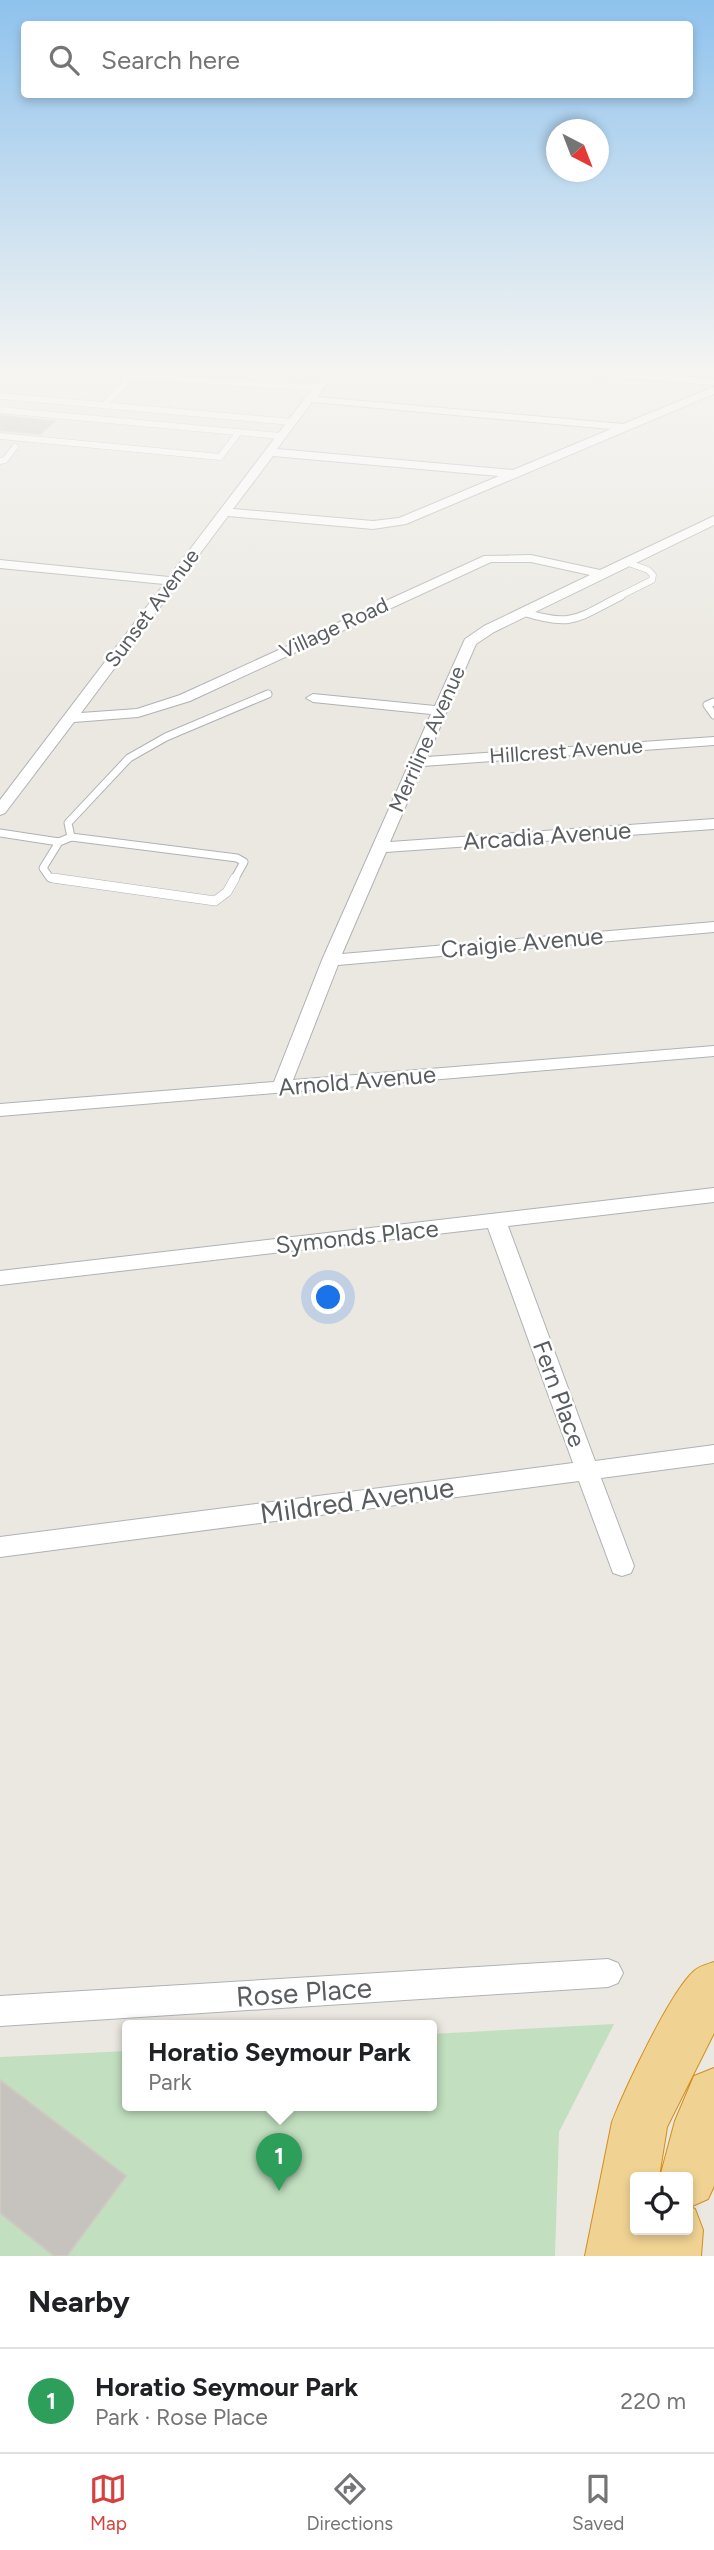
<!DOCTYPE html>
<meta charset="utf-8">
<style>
:root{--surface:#fff;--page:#f6f6f6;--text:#202124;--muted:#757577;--line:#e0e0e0;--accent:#d4413e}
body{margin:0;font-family:Figtree,sans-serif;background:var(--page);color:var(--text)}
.controls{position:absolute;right:21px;bottom:21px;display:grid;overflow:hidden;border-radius:7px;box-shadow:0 4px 10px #0003}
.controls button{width:63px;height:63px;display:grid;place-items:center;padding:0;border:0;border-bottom:2px solid var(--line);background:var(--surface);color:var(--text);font:35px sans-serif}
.compass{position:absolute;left:546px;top:119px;width:63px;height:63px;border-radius:50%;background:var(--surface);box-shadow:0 4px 10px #0003;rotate:138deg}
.you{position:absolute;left:329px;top:1298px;width:24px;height:24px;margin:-18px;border:5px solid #fff;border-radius:50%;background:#1a73e8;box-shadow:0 0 0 10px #1a73e833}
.badge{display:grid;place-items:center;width:46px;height:46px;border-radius:50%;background:var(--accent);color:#fff;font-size:23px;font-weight:700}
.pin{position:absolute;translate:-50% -58px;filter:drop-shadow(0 2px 4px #0008)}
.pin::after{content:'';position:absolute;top:37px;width:24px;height:21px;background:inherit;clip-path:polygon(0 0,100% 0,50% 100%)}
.popup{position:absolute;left:122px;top:2020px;width:315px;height:91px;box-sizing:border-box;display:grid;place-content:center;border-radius:7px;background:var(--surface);filter:drop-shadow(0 2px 5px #0005);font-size:23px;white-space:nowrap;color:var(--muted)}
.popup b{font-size:26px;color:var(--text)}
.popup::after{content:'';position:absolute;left:50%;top:100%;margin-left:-14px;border:14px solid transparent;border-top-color:var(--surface)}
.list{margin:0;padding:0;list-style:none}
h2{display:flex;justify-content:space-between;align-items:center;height:91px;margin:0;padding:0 28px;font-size:30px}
h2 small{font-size:23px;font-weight:400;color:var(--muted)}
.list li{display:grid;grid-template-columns:46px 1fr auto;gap:21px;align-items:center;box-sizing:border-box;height:105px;padding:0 28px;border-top:2px solid var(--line)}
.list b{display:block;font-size:26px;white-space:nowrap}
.list p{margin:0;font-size:23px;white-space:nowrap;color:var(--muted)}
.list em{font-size:23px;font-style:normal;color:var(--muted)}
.icon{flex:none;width:38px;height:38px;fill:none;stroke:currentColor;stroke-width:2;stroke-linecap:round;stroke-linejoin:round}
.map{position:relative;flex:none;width:714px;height:2256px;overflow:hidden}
.search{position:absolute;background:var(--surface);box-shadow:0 4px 10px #0003;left:21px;right:21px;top:21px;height:77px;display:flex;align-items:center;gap:18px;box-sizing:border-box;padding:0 24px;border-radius:7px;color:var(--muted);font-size:26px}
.sheet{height:196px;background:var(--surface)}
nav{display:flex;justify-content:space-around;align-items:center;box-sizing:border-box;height:98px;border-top:2px solid var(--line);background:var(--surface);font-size:19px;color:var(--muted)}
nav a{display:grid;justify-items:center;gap:4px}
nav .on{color:var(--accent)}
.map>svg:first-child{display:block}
.green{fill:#c2e0c0}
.building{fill:#c6c3be;stroke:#cfc9c0;stroke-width:2}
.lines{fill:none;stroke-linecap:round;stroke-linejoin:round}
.lane-far2-casing{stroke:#afb2b5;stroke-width:7}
.lane-far1-casing{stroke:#afb2b5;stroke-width:9}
.lane-casing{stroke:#afb2b5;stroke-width:10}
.street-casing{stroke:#afb2b5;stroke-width:2}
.highway-casing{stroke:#d38e19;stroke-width:2}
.lane-far2{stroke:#fff;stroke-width:6}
.lane-far1{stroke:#fff;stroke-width:7}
.lane{stroke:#fff;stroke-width:9}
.street{fill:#fff;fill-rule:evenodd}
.highway{fill:#f0d393;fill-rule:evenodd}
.labels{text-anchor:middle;stroke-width:5;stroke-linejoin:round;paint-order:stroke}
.far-street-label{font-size:21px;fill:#5a5d60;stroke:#fff}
.street-label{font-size:24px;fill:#5a5d60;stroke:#fff}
.near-street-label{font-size:28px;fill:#5a5d60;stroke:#fff}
</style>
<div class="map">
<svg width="714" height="2256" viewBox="0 0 714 2256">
<rect width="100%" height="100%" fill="#ebe8e1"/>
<!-- green -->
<polygon class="green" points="614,2024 559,2132 555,2256 0,2256 0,2057 127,2051 127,2105 431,2105 431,2034"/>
<!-- building -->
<g class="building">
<polygon points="0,416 54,421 40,434 0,430"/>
<polygon points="0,2080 126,2176 67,2256 54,2256 0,2213"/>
</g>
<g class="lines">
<!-- lane-far2 casing -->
<g class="lane-far2-casing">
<g id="lane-far2">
<polyline points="0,396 292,422"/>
<polyline points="104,405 132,376 318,388"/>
<polyline points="0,410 280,436"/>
<polyline points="0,436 220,457 239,432"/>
<polyline points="0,461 5,460 15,447"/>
<polyline points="618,597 652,580 653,575 648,570 626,562"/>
</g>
</g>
<!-- lane-far1 casing -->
<g class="lane-far1-casing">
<g id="lane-far1">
<path d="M523,612C573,628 577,618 621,596"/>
<polyline points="714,702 707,705 714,715"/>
<polyline points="0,833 59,842"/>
<polyline points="71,837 68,823 129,758 166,737 268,694"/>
<polyline points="59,842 43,868 50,878 66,880"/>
<polyline points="59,842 71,837 237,858 244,862 234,880"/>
</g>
</g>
<!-- lane casing -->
<g class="lane-casing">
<polyline id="lane" points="53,878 215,901 227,892 235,878"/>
</g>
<!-- street casing -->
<g class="street-casing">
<g id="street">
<path d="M325,372H335L317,397L623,424L714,387V394L406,524L373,529L228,516L81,713L137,709L180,695L484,556L531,555L600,570L714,516V525L494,632L476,644L427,757L714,737V745L423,766L390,842L714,819V829L386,852L342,954L714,922V932L338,965L293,1080L714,1046V1056L0,1116V1104L274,1082L322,960L431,714L313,702L306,698L313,694L435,706L465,639L484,626L590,575L531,562H491L190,701L138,717L74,722L5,813L0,815V800L164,584L0,568V560L169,577ZM312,402L611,429L513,470L277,449ZM273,456L499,476L399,518L373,521L233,509Z"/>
<polygon points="579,372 627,372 714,379 714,385 584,375"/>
<polygon points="714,1188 714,1202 508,1226 595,1461 714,1445 714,1463 601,1478 634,1566 631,1573 622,1576 613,1573 579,1481 0,1557 0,1537 573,1463 488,1228 0,1285 0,1271"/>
<polygon points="608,1959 618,1963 623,1973 618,1983 608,1987 0,2026 0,1996"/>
</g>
</g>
<!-- highway casing -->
<g class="highway-casing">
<path id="highway" d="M714,1962V2033L667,2127L659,2177H635V2230H688V2177H660L675,2121L694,2076L714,2068V2186L708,2199L690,2207L695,2209L703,2230L701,2256H585L612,2122C625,2089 670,1992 694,1971C699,1966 708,1964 714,1962Z"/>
</g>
<!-- lane-far2 -->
<use href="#lane-far2" class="lane-far2"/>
<!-- lane-far1 -->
<use href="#lane-far1" class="lane-far1"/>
<!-- lane -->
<use href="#lane" class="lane"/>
<!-- street -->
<use href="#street" class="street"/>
<!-- highway -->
<use href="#highway" class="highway"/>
</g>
<!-- sky -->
<linearGradient id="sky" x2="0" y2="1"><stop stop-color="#8ec2ed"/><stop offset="0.54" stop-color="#f6f5f2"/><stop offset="1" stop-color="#f6f5f2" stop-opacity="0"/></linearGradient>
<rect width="714" height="688" fill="url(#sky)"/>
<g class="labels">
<!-- far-street labels -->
<g class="far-street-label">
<text transform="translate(152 608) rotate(-53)" y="7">Sunset Avenue</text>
<text transform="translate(334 628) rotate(-25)" y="7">Village Road</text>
<text transform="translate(427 739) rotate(-66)" y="7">Merriline Avenue</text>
<text transform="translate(566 751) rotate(-4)" y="7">Hillcrest Avenue</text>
</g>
<!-- street labels -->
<g class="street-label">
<text transform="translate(547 836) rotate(-4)" y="8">Arcadia Avenue</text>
<text transform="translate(522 943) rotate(-5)" y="8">Craigie Avenue</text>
<text transform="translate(357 1081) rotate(-5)" y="8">Arnold Avenue</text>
<text transform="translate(357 1237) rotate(-6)" y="8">Symonds Place</text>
<text transform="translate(559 1394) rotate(70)" y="8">Fern Place</text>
</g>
<!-- near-street labels -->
<g class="near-street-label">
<text transform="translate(357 1500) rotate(-8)" y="10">Mildred Avenue</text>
<text transform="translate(304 1992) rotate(-4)" y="10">Rose Place</text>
</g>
</g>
</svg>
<div class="controls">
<button><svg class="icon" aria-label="locate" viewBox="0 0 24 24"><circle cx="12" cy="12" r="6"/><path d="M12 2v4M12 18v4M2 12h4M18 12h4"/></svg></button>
</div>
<svg class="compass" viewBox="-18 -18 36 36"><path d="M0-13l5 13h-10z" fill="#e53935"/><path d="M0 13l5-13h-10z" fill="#757577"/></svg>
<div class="you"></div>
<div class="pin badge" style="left:279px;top:2191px;background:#2e9e5b">1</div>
<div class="popup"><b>Horatio Seymour Park</b>Park</div>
<div class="search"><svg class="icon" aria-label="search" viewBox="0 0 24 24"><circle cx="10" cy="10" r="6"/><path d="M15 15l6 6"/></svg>Search here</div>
</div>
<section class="sheet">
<h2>Nearby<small></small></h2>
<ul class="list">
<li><span class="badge" style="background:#2e9e5b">1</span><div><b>Horatio Seymour Park</b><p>Park · Rose Place</p></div><em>220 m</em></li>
</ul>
</section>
<nav>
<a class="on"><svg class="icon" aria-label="map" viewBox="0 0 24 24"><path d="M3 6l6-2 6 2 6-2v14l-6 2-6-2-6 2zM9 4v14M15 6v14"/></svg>Map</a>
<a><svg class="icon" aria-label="directions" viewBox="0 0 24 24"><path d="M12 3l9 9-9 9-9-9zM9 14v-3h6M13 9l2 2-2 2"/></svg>Directions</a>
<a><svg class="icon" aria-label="saved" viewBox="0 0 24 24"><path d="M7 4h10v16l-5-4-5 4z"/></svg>Saved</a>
</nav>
